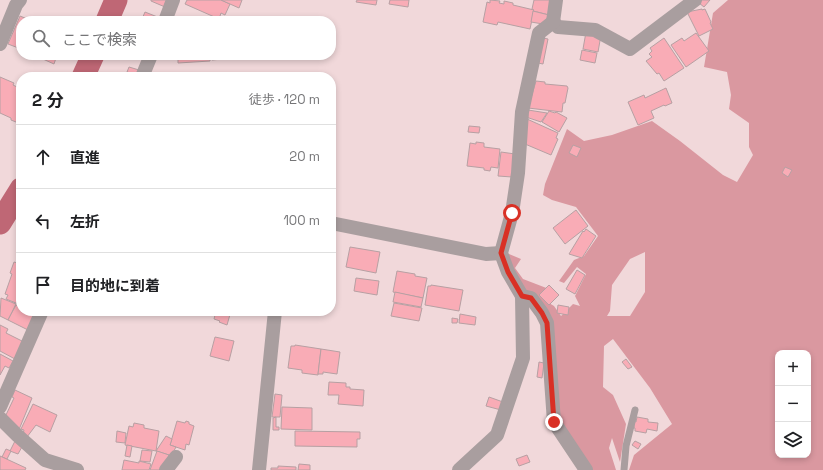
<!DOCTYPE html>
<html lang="ja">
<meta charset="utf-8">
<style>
:root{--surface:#fff;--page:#f2f2f2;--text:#202124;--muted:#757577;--line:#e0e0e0}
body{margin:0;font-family:"Space Grotesk","Noto Sans JP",sans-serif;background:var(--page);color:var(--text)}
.controls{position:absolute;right:12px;bottom:12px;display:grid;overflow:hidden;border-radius:8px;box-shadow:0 2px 6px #0003}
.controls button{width:36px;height:36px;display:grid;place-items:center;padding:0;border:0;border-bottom:1px solid var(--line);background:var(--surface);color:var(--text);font:20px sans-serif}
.stop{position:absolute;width:12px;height:12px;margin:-9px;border:3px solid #d93025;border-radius:50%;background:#fff}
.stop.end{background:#d93025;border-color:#fff;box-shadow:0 1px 4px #0008}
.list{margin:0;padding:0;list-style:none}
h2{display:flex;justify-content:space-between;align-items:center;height:52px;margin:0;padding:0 16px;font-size:17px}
h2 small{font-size:13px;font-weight:400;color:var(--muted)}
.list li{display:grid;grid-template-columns:26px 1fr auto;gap:12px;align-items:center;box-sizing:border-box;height:64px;padding:0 16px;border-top:1px solid var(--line)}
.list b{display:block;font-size:15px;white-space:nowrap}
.list em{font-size:13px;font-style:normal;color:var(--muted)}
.icon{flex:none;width:22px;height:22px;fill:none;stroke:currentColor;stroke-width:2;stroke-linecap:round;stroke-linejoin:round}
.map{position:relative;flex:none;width:823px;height:470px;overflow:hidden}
.search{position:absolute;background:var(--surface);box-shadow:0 2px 6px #0003;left:16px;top:16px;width:320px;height:44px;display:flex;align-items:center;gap:10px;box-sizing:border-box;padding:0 14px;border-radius:16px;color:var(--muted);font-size:15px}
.panel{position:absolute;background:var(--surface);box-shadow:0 2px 6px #0003;left:16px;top:72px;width:320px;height:244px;border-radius:16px}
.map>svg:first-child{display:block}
.green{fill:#da98a0;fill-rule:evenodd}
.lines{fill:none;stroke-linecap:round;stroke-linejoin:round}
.river{stroke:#bf6775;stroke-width:23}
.building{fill:#f9acb6;stroke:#b7a0a3}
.service{stroke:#a99e9f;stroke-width:7}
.minor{stroke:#a99e9f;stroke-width:14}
.route{stroke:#d93025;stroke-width:5}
</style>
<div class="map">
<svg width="823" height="470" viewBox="0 0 823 470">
<rect width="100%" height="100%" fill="#f1d8da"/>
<!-- green -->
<path class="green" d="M728,0H823V470H629L634,455L672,424L650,388L613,339L604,346L603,387L613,395L626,424L620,462L612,438L609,448L616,470H590L557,422L550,319L523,287L506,258L509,254L521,259L515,268L523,279L549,289L544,300L554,306L561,316L573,304L580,306L575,296L586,274L577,267L564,283L559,281L574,260L584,256L598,236L576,207L552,200L543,195L545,184L567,129L584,141L612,135L652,121L680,141L723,175L737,182L753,155L749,147V123L729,109L731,95L727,72L704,67L713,13ZM645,252V292L630,316H607L610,311L612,285L630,259ZM778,353H808V455H778Z"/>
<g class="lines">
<!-- river -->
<g class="river">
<polyline points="107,21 116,0"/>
<polyline points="83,77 93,55"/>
<polyline points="0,223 21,189"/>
</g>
</g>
<!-- building -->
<g class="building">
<polygon points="151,0 168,0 165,7 151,1"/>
<polygon points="187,0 221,0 230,4 225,15 221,13 219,19 185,4"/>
<polygon points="221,0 242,0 239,8"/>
<polygon points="357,0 377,0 376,5 356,2"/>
<polygon points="390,0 409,0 408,7 389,4"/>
<polygon points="490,0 500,1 499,3 504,4 504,1 513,3 513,5 534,10 530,29 498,22 497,25 483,22 487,2 490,3"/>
<polygon points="534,0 552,0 549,15 533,11 534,10 532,9"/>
<polygon points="702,0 710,0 704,7 699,3"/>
<polygon points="702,9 702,10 705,9 711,22 710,23 713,29 699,36 687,12"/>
<polygon points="533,11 549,15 543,24 531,22"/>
<polygon points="145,12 160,18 159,21 144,21 144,20 142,19"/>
<polygon points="20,16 32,21 21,21 21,49 8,44"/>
<polygon points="586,32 601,35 598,52 583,49"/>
<polygon points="696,33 709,51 686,67 671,45 682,38 684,41"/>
<polygon points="543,38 548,39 543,64 538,63"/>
<polygon points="664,38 684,68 664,81 659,73 657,74 646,61 652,57 649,54 652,51 650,48"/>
<polygon points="582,50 597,53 595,63 580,60"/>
<polygon points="34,55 57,55 54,64"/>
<polygon points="178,55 210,55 210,61 178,63"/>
<polygon points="211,55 231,55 232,58 212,60"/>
<polygon points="129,67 139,70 137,75 127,72"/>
<polygon points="37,73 47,77 35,77"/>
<polygon points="0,77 14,83 13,85 21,89 21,124 11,120 11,118 0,113"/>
<polygon points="536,81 545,82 545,84 567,86 568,88 565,103 563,103 562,112 528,108"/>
<polygon points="666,88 672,103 665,106 664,105 651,111 654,118 638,125 628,102 644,95 645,98"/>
<polygon points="528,110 547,113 541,122 526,117"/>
<polygon points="549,111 555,113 556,112 567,118 559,132 542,122"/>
<polygon points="527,119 558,133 556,138 558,139 551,155 525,144"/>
<polygon points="469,126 480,127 479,133 468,132"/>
<polygon points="476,142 484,143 484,147 500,149 498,168 491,167 490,171 484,170 484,168 467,166 470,143 476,144"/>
<polygon points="573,145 581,148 577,157 569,153"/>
<polygon points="501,152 515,154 512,177 498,176"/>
<polygon points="785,167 792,170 788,177 782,173"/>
<polygon points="576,210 588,226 565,244 553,228"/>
<polygon points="586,229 596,236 582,258 569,254 583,231 584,232"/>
<polygon points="350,247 380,252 376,273 346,267"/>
<polygon points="14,262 21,264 21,290 19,296 21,297 21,305 6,299 8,295 5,294 12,274 10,273"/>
<polygon points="577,270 585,275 575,294 566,289"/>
<polygon points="397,271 415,274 415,276 427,278 423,298 393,292"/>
<polygon points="356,278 379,281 377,295 354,291"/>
<polygon points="431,285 463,290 459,311 425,305 428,286 431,286"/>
<polygon points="549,285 559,295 549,305 539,295"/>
<polygon points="395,292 423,298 421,307 393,302"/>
<polygon points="1,298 16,304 8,320 0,316"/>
<polygon points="394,303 422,308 419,321 391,316"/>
<polygon points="16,305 21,307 21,311 32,311 38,314 30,331 8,320"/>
<polygon points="558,305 569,307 568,315 557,313"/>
<polygon points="216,311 231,311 227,325 219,322 220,321 214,319"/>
<polygon points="460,314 476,317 475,325 459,323"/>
<polygon points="452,318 458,319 457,323 452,323"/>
<polygon points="0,325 8,329 6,333 24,342 15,359 0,351"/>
<polygon points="215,337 234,341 229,361 210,356"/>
<polygon points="295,345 321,349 318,375 302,373 302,370 288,368 291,346 295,346"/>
<polygon points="321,349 340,352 337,374 323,372 323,374 318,374"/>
<polygon points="0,354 13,361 9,368 5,366 0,375"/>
<polygon points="626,359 632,367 628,369 622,362"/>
<polygon points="539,362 544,363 542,378 537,377"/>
<polygon points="329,382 346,383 346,387 350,387 350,389 364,390 363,406 338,404 339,395 328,395"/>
<polygon points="15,390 32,398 18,432 5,417 14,398 12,397"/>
<polygon points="275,394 282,395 280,417 272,417"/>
<polygon points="489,397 503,402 501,410 486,406"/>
<polygon points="33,404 57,415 50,432 36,425 27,437 23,434 24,430 21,429"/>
<polygon points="282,407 312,408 312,430 281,429"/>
<polygon points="276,417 276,427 279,427 279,430 273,430 273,418"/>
<polygon points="637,417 648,419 648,422 658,423 657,431 647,429 646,433 635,431 635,428 634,428 634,421 636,422"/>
<polygon points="177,421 185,423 186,421 189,422 189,424 194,426 189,445 186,444 185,450 170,445"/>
<polygon points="134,423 144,425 144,428 159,431 156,451 125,445 129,426 133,427"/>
<polygon points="117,431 126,433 125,443 116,442"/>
<polygon points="295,431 360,432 360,439 357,439 357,447 295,446"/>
<polygon points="166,436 172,439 170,445 176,447 170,458 169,455 156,451"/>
<polygon points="15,441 23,445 18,454 10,451"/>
<polygon points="635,441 641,444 638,449 632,445"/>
<polygon points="127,445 132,446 130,457 125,456"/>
<polygon points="6,449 11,451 7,459 2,457"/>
<polygon points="142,450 152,451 150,462 140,461"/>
<polygon points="157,451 169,455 164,470 150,470"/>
<polygon points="527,455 530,462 519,466 516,459"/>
<polygon points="0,456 26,468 25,470 0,470"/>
<polygon points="124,460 139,463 139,461 151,464 149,470 122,470"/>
<polygon points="299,464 310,465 310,470 298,470"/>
<polygon points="278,466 296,467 296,470 271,470 271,468 278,468"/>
</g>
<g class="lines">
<!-- service -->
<polyline class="service" points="624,470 626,446 635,410"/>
<!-- minor -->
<g class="minor">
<polyline points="165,21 173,0"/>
<polyline points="553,22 558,27 595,30 630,49 695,0"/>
<polyline points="0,44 16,5 20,0"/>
<polyline points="142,77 151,55"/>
<polyline points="331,223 486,254 501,253"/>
<polyline points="522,296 531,298 542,313 547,323 554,422 586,470"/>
<polyline points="0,407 42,311"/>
<polyline points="0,418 17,435 45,460 77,470"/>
<polyline points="166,470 176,457"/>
<polyline points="259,470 275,311"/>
<polyline points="459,470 497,435 523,358 522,296 508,272 501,253 512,213 518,173 522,112 539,33 553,22 556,0"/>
</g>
</g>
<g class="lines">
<!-- route -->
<polyline class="route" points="512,213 501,253 508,272 522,296 531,298 542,313 547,323 554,422"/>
</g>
</svg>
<div class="controls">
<button>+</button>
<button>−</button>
<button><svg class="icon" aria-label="layers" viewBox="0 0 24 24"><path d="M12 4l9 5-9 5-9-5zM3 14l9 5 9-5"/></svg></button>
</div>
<div class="stop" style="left:512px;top:213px"></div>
<div class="stop end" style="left:554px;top:422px"></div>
<div class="search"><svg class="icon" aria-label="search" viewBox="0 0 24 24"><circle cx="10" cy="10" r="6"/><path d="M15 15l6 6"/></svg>ここで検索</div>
<section class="panel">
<h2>2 分<small>徒歩 · 120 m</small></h2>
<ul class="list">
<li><svg class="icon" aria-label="ahead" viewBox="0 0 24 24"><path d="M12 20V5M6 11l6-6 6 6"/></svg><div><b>直進</b></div><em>20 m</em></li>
<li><svg class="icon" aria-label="left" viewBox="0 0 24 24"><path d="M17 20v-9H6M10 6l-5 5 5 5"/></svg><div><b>左折</b></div><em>100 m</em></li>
<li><svg class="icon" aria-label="arrive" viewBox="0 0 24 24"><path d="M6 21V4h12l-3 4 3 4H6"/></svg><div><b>目的地に到着</b></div></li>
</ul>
</section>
</div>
